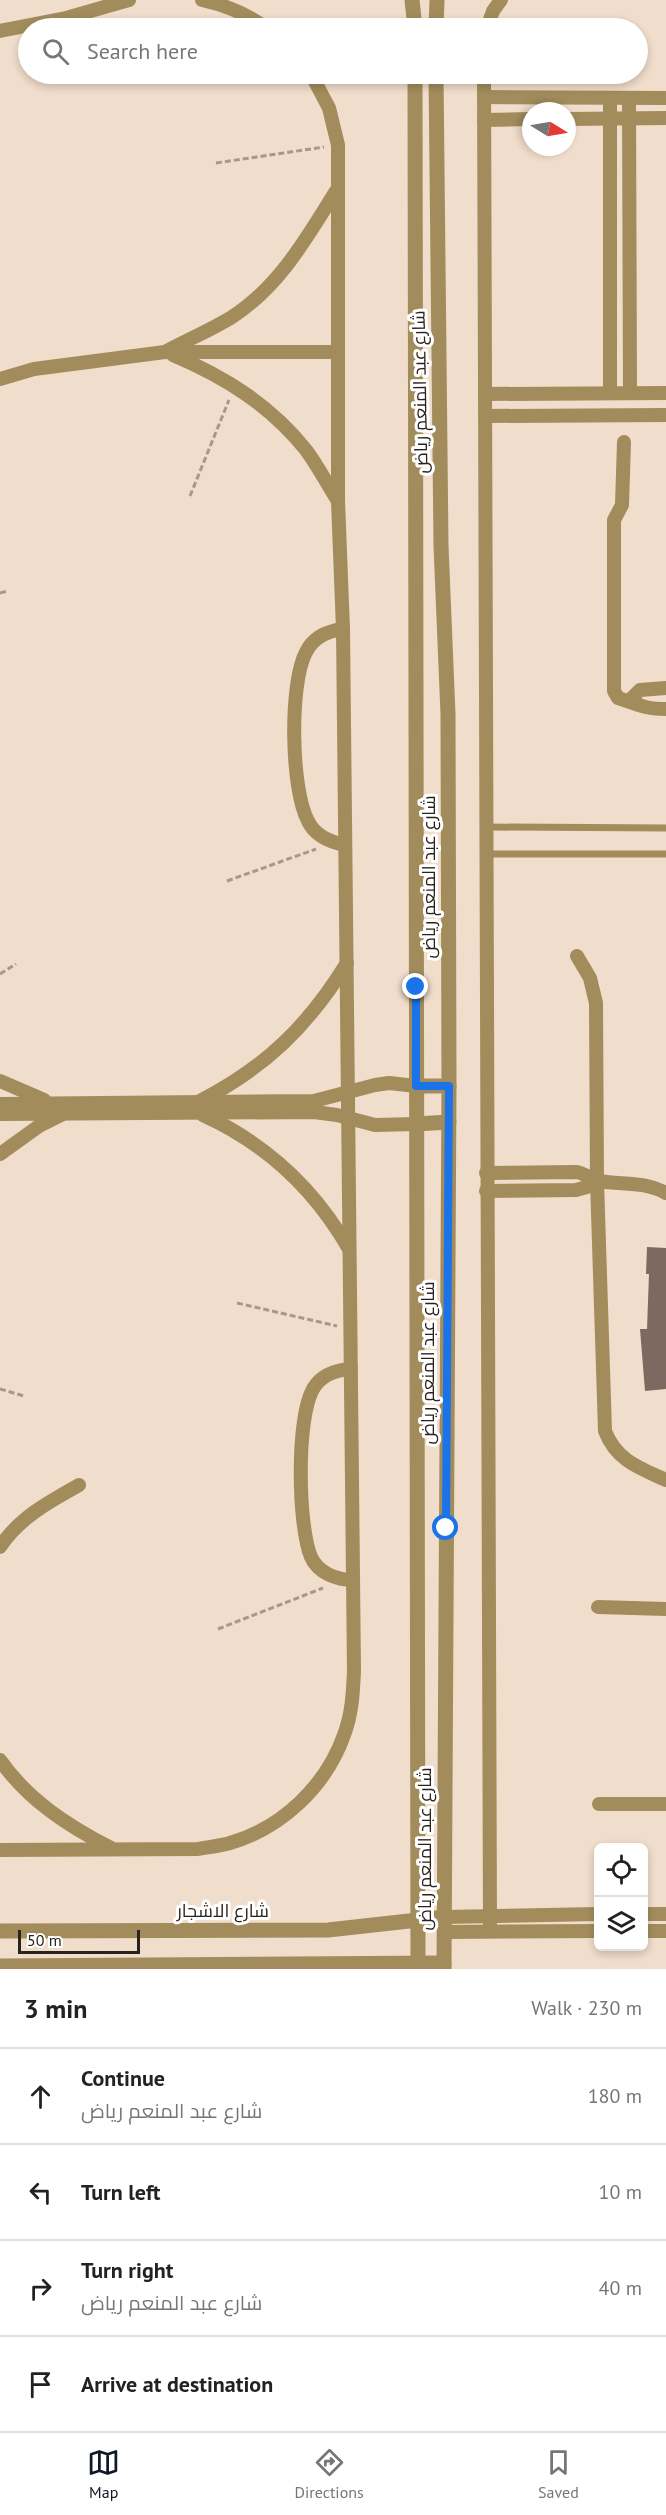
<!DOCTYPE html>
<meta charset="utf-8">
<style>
:root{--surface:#fff;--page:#f6f6f6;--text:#222;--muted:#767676;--line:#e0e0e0;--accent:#111827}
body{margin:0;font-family:"PT Sans",Cairo,sans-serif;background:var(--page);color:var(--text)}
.controls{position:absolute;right:18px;bottom:18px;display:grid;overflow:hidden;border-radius:9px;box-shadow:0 3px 9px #0003}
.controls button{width:54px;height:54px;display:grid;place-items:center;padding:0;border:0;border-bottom:2px solid var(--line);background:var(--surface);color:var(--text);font:30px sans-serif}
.compass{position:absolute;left:522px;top:102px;width:54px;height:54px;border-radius:50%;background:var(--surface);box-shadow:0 3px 9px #0003;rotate:101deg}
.scale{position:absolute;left:18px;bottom:15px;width:122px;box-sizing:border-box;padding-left:6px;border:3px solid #2a231c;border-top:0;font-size:16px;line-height:21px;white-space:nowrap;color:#2a231c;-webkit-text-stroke:4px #fff;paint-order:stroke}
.stop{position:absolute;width:18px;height:18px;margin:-14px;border:4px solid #1a73e8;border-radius:50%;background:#fff}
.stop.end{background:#1a73e8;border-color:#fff;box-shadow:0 2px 6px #0008}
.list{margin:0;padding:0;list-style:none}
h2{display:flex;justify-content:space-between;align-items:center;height:78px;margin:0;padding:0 24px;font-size:26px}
h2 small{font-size:20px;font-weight:400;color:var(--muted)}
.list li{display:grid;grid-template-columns:39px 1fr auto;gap:18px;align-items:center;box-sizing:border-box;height:96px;padding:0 24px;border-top:2px solid var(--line)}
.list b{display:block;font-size:22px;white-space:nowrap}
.list p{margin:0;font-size:20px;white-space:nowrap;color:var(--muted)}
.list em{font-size:20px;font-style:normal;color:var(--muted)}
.icon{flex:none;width:33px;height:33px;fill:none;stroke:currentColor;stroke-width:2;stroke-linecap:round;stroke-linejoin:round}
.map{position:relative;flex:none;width:666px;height:1969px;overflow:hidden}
.search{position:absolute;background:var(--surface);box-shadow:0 3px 9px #0003;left:18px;right:18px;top:18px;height:66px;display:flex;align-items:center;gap:15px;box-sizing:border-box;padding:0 21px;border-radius:33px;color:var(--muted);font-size:22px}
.sheet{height:462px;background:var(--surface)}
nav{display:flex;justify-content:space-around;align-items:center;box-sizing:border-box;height:84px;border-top:2px solid var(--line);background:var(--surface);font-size:16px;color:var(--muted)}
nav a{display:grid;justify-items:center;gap:3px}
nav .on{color:var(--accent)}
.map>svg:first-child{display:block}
.building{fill:#7e685f}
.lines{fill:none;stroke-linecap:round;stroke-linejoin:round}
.path{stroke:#a6988a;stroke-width:3;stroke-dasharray:6 3;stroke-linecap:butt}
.service{stroke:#a28c5c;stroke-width:7}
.minor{stroke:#a28c5c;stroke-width:14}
.tertiary{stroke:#a28c5c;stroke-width:15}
.route{stroke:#1a73e8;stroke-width:8}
.labels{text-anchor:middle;stroke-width:6;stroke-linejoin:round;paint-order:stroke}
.street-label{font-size:18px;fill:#2a231c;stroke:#fff}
</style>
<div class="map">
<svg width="666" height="1969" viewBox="0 0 666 1969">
<rect width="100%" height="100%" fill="#f0ddcb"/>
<!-- building -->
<polygon class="building" points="647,1247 666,1248 666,1389 645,1391 640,1329 647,1329 649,1274 646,1274"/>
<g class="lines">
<!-- path -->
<g class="path">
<polyline points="216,163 324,147"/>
<polyline points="190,496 229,400"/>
<polyline points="0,593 8,591"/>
<polyline points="227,881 316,849"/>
<polyline points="0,974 16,964"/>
<polyline points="237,1303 337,1326"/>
<polyline points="0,1389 24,1396"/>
<polyline points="218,1629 323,1588"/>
</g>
<!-- service -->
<g class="service">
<polyline points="486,827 666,828"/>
<polyline points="486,854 666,854"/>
</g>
<!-- minor -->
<g class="minor">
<path d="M202,0C225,5 247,14 266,28"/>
<polyline points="487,28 493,11 501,0"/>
<polyline points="0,31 66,18 129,0"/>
<polyline points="484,74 490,1930"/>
<polyline points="484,97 666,98"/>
<polyline points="610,98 610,393"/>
<polyline points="629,98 630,393"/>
<polyline points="567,119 666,118"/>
<polyline points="484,120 531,119"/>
<path d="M167,351C189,339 211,330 232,317C280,286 307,237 336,191"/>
<path d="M173,355C225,377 270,405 306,450C318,466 327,484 338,501"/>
<polyline points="0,379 34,369 165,352 338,352"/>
<polyline points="486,394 666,393"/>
<polyline points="486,416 666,415"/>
<path d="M624,442L622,505L614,520V691L618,698C638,704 643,709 666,709"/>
<path d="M343,629C327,631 313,638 306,652C289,684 291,790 308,821C315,836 330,842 345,845"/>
<polyline points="630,700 640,690 666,688"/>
<path d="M577,956L590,978L596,1003L597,1181L605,1431C616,1460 639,1468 666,1480"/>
<polyline points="0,1081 44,1100"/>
<path d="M200,1101C266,1067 308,1026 347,963"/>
<polyline points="0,1104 314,1101 375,1085 389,1083 416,1086"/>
<polyline points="0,1114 314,1112 337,1115 375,1125 416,1124"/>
<path d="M203,1115C267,1144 314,1188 349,1249"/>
<polyline points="0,1154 39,1126 61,1115"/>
<path d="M486,1173L577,1172C585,1174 592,1179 599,1181C623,1185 644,1181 666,1193"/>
<polyline points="486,1191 576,1190 587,1187 597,1181"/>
<path d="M351,1369C335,1370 321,1375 313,1389C296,1419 298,1526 311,1557C318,1573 337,1580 353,1580"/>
<path d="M0,1547C19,1518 50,1501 79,1485"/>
<polyline points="598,1607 666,1609"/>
<path d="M0,1760C28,1800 68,1826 111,1848"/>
<polyline points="599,1804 666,1804"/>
<path d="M0,1850L198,1849C208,1847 220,1846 230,1843C282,1828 326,1786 344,1735C352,1714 353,1693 354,1671L343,629L338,501V145L329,108L311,74"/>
<polyline points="644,1914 666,1914"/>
<polyline points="445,1917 598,1914"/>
<polyline points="644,1931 666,1931"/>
<polyline points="445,1932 598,1931"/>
</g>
<!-- tertiary -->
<g class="tertiary">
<polyline points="412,0 415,28"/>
<polyline points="436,28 437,0"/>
<polyline points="415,74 418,1969"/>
<polyline points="436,74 441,546 448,714 449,1086 444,1969"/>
<polyline points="416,1086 449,1086"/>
<polyline points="416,1124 449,1122"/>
<polyline points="0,1931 328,1930 445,1917"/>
<polyline points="0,1966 444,1963"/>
</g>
</g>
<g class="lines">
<!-- route -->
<polyline class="route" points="416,987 416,1086 449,1086 446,1528"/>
</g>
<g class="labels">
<!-- street labels -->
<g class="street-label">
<text transform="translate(420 392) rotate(-91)" y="6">شارع عبد المنعم رياض</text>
<text transform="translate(429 877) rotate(-90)" y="6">شارع عبد المنعم رياض</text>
<text transform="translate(428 1363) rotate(-90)" y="6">شارع عبد المنعم رياض</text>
<text transform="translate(425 1849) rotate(-90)" y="6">شارع عبد المنعم رياض</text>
<text x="223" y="1917">شارع الاشجار</text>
</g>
</g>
</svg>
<div class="controls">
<button><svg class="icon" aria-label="locate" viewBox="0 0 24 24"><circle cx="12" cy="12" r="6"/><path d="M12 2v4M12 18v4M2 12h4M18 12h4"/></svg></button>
<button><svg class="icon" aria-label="layers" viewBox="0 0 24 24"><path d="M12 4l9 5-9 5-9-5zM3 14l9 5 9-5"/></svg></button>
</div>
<svg class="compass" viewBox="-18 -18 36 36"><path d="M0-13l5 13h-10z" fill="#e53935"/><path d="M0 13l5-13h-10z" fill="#767676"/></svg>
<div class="scale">50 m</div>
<div class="stop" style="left:446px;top:1528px"></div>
<div class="stop end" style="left:416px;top:987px"></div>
<div class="search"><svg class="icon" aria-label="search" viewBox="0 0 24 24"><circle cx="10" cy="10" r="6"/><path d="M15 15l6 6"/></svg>Search here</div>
</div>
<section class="sheet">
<h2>3 min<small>Walk · 230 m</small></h2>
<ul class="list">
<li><svg class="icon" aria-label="ahead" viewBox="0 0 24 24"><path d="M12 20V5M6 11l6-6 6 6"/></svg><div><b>Continue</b><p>شارع عبد المنعم رياض</p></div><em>180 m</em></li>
<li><svg class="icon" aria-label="left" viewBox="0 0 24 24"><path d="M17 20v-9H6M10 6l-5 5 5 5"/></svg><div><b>Turn left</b></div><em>10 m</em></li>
<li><svg class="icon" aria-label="right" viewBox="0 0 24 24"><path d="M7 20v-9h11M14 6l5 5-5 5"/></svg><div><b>Turn right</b><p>شارع عبد المنعم رياض</p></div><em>40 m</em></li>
<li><svg class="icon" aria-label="arrive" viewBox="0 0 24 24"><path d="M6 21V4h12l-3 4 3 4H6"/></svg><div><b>Arrive at destination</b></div></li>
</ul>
</section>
<nav>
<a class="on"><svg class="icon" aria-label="map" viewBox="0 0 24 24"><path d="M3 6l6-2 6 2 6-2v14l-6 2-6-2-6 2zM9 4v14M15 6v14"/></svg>Map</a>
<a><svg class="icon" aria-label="directions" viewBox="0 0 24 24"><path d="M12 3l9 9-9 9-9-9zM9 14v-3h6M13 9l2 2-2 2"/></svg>Directions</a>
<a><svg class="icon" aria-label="saved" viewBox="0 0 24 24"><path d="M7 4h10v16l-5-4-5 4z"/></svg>Saved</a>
</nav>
